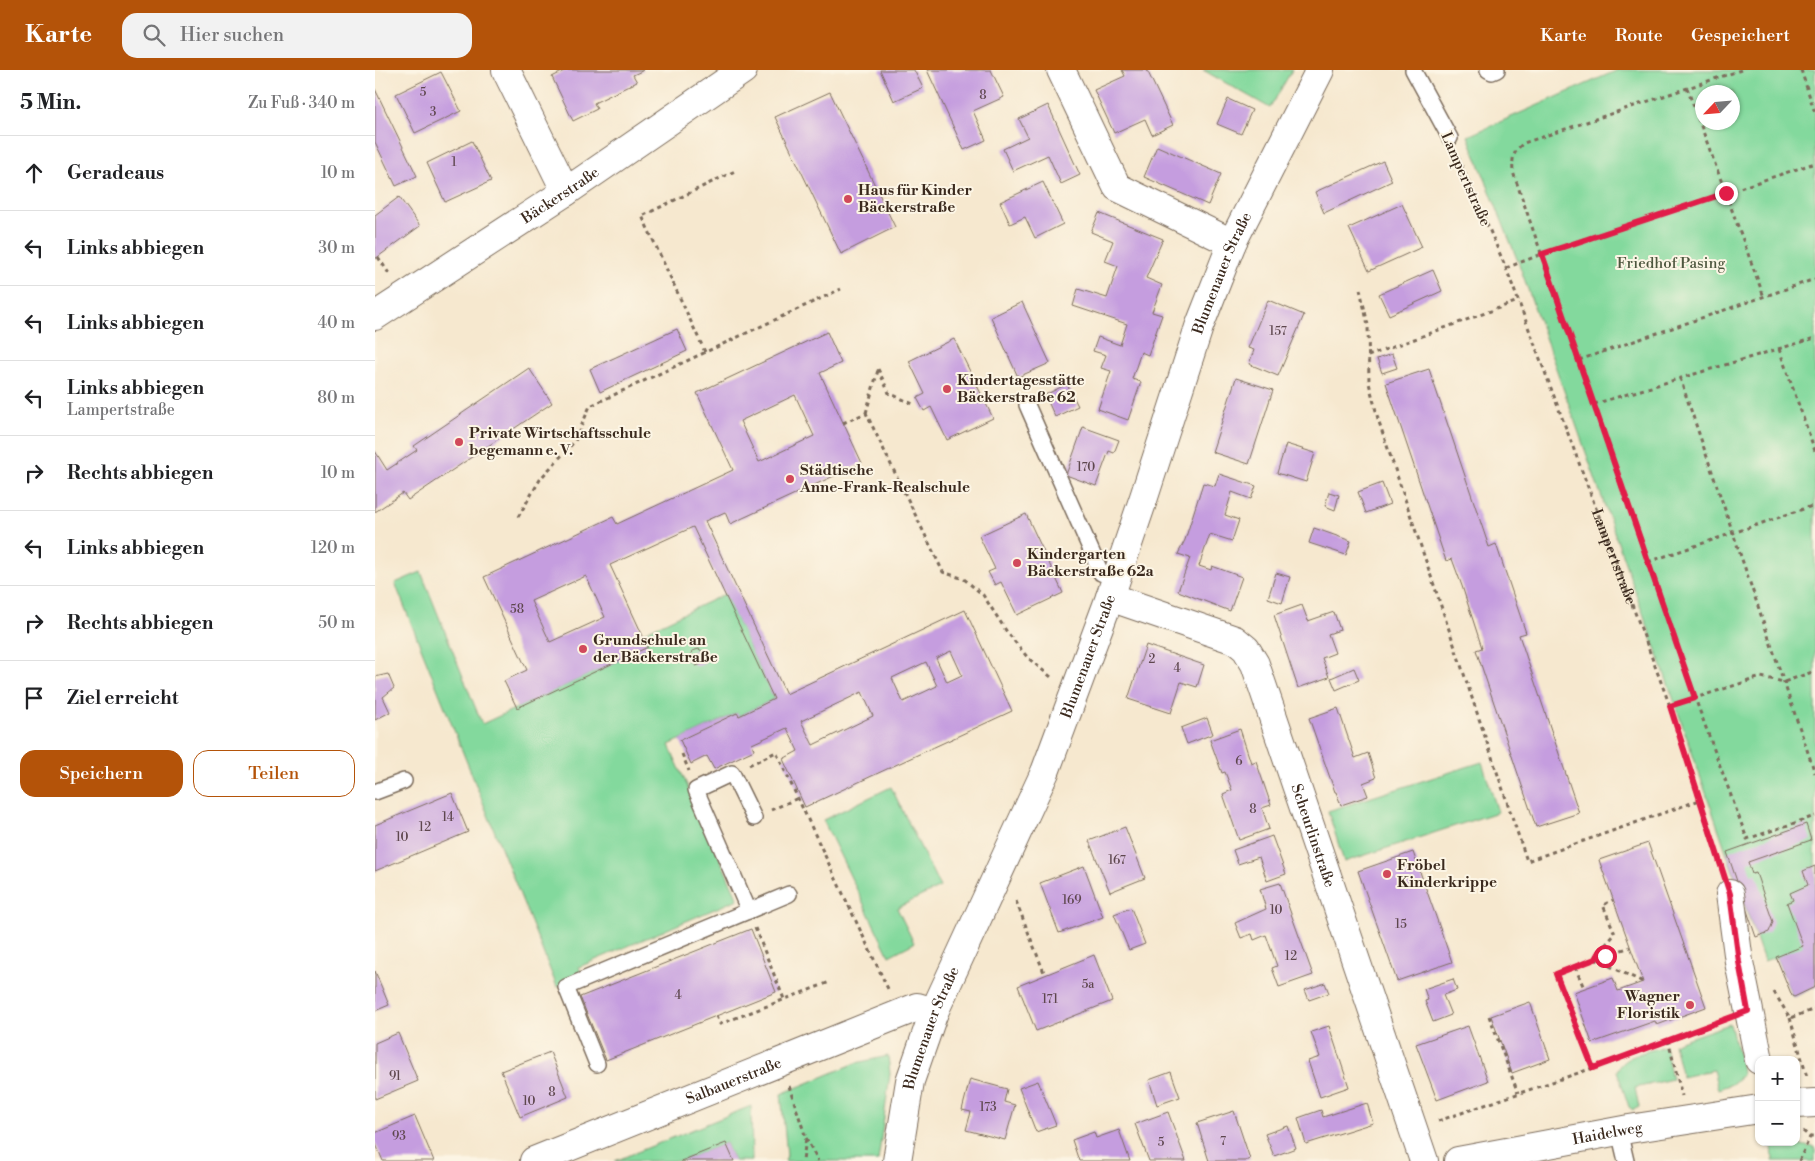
<!DOCTYPE html>
<html lang="de">
<meta charset="utf-8">
<style>
:root{--surface:#fff;--page:#f2f2f2;--text:#202124;--muted:#757577;--line:#e0e0e0;--accent:#b45309}
body{margin:0;font-family:"Libre Bodoni",serif;background:var(--page);color:var(--text)}
.controls{position:absolute;right:15px;bottom:15px;display:grid;overflow:hidden;border-radius:10px;box-shadow:0 1px 4px #0004}
.controls button{width:45px;height:45px;display:grid;place-items:center;padding:0;border:0;border-bottom:1px solid var(--line);background:var(--surface);color:var(--text);font:25px sans-serif}
.compass{position:absolute;left:1320px;top:15px;width:45px;height:45px;border-radius:50%;background:var(--surface);box-shadow:0 1px 4px #0004;rotate:244deg}
.stop{position:absolute;width:15px;height:15px;margin:-11px;border:4px solid #e11d48;border-radius:50%;background:#fff}
.stop.end{background:#e11d48;border-color:#fff;box-shadow:0 1px 5px #0008}
.list{margin:0;padding:0;list-style:none}
h2{display:flex;justify-content:space-between;align-items:center;height:65px;margin:0;padding:0 20px;font-size:21px}
h2 small{font-size:16px;font-weight:400;color:var(--muted)}
.list li{display:grid;grid-template-columns:32px 1fr auto;gap:15px;align-items:center;box-sizing:border-box;height:75px;padding:0 20px;border-top:1px solid var(--line)}
.list b{display:block;font-size:19px;white-space:nowrap}
.list p{margin:0;font-size:16px;white-space:nowrap;color:var(--muted)}
.list em{font-size:16px;font-style:normal;color:var(--muted)}
.actions{display:flex;gap:10px;padding:15px 20px}
.actions a{flex:1;padding:11px 0;border:1px solid var(--accent);border-radius:15px;text-align:center;font-size:18px;color:var(--accent)}
.actions .main{background:var(--accent);color:#fff}
.icon{flex:none;width:28px;height:28px;fill:none;stroke:currentColor;stroke-width:2;stroke-linecap:round;stroke-linejoin:round}
.map{position:relative;flex:none;width:1440px;height:1091px;overflow:hidden}
header{display:flex;align-items:center;gap:30px;box-sizing:border-box;height:70px;padding:0 25px;background:var(--accent);color:#fff}
header strong{font-size:24px}
nav{display:flex;gap:28px;margin-inline-start:auto;font-size:18px}
.search{width:350px;height:45px;background:var(--page);display:flex;align-items:center;gap:12px;box-sizing:border-box;padding:0 18px;border-radius:15px;color:var(--muted);font-size:19px}
main{display:flex}
aside{flex:1;background:var(--surface)}
.map>svg:first-child{display:block}
.green{fill:#83d99d;stroke:#5f825e;fill-rule:evenodd}
.building{fill:#c59ddf;fill-rule:evenodd}
.lines{fill:none;stroke-linecap:round;stroke-linejoin:round}
.service-casing{stroke:#7c6c5c;stroke-width:18}
.minor-casing{stroke:#7c6c5c;stroke-width:30}
.tertiary-casing{stroke:#7c6c5c;stroke-width:30}
.path{stroke:#7c6c5c;stroke-width:3;stroke-dasharray:4 4;stroke-linecap:butt}
.service{stroke:#fff;stroke-width:15}
.minor{stroke:#fff;stroke-width:28}
.tertiary{stroke:#fff;stroke-width:28}
.route{stroke:#e11d48;stroke-width:6}
.poi-dot{fill:#d1495b;stroke:#fcf5e5;stroke-width:2}
.labels{text-anchor:middle;stroke-width:4;stroke-linejoin:round;paint-order:stroke}
.number-label{font-size:12px;fill:#5e474e}
.street-label{font-size:15px;fill:#3b2a1e;stroke:#fcf5e5}
.poi-label{font-size:15px;font-weight:bold;fill:#3b2a1e;stroke:#fcf5e5;text-anchor:start}
.park-label{font-size:15px;fill:#4d563e;stroke:#fcf5e5}
</style>
<header>
<strong>Karte</strong>
<div class="search"><svg class="icon" aria-label="search" viewBox="0 0 24 24"><circle cx="10" cy="10" r="6"/><path d="M15 15l6 6"/></svg>Hier suchen</div>
<nav><a>Karte</a><a>Route</a><a>Gespeichert</a></nav>
</header>
<main>
<aside>
<h2>5 Min.<small>Zu Fuß · 340 m</small></h2>
<ul class="list">
<li><svg class="icon" aria-label="ahead" viewBox="0 0 24 24"><path d="M12 20V5M6 11l6-6 6 6"/></svg><div><b>Geradeaus</b></div><em>10 m</em></li>
<li><svg class="icon" aria-label="left" viewBox="0 0 24 24"><path d="M17 20v-9H6M10 6l-5 5 5 5"/></svg><div><b>Links abbiegen</b></div><em>30 m</em></li>
<li><svg class="icon" aria-label="left" viewBox="0 0 24 24"><path d="M17 20v-9H6M10 6l-5 5 5 5"/></svg><div><b>Links abbiegen</b></div><em>40 m</em></li>
<li><svg class="icon" aria-label="left" viewBox="0 0 24 24"><path d="M17 20v-9H6M10 6l-5 5 5 5"/></svg><div><b>Links abbiegen</b><p>Lampertstraße</p></div><em>80 m</em></li>
<li><svg class="icon" aria-label="right" viewBox="0 0 24 24"><path d="M7 20v-9h11M14 6l5 5-5 5"/></svg><div><b>Rechts abbiegen</b></div><em>10 m</em></li>
<li><svg class="icon" aria-label="left" viewBox="0 0 24 24"><path d="M17 20v-9H6M10 6l-5 5 5 5"/></svg><div><b>Links abbiegen</b></div><em>120 m</em></li>
<li><svg class="icon" aria-label="right" viewBox="0 0 24 24"><path d="M7 20v-9h11M14 6l5 5-5 5"/></svg><div><b>Rechts abbiegen</b></div><em>50 m</em></li>
<li><svg class="icon" aria-label="arrive" viewBox="0 0 24 24"><path d="M6 21V4h12l-3 4 3 4H6"/></svg><div><b>Ziel erreicht</b></div></li>
</ul>
<div class="actions"><a class="main">Speichern</a><a>Teilen</a></div>
</aside>
<div class="map">
<svg width="1440" height="1091" viewBox="0 0 1440 1091">
<rect width="100%" height="100%" fill="#fcf5e5"/>
<filter id="ink" filterUnits="userSpaceOnUse"><feTurbulence type="fractalNoise" baseFrequency=".02" numOctaves="2"/><feDisplacementMap in="SourceGraphic" scale="10" xChannelSelector="R" yChannelSelector="G"/><feConvolveMatrix kernelMatrix="1 2 1 2 8 2 1 2 1" color-interpolation-filters="sRGB"/></filter>
<filter id="wash" filterUnits="userSpaceOnUse"><feTurbulence type="fractalNoise" baseFrequency=".0096" numOctaves="4" result="noise"/><feDisplacementMap in="SourceGraphic" scale="20" xChannelSelector="R" yChannelSelector="G"/><feGaussianBlur stdDeviation="1.12" result="paint"/><feColorMatrix in="noise" values="0 0 0 0 0 0 0 0 0 0 0 0 0 0 0 0 0 1.4 0 .05"/><feComposite in="paint" operator="in"/></filter>
<g filter="url(#wash)">
<rect width="100%" height="100%" fill="#f6e8cf"/>
<!-- green -->
<g class="green">
<polygon points="828,0 917,0 895,38"/>
<path d="M1243,0H1440V917L1419,927L1417,926L1401,887L1389,891L1302,639L1144,194L1093,66ZM1328,22H1358V52H1328Z"/>
<polygon points="46,502 107,654 273,577 267,563 350,524 399,629 364,646 362,643 294,675 363,829 204,897 208,907 182,917 20,513"/>
<polygon points="1107,692 1123,742 969,792 953,741"/>
<polygon points="516,717 565,817 522,838 539,873 514,886 448,750"/>
<polygon points="1355,954 1366,994 1367,1005 1357,1014 1343,1019 1338,1000 1307,1007 1299,974 1302,972"/>
<path d="M1290,976L1297,1009L1260,1018L1264,1037L1258,1040L1254,1037L1242,1001C1247,985 1276,981 1290,976Z"/>
<polygon points="513,986 515,1004 503,1091 410,1091 412,1085 406,1024 481,993"/>
<polygon points="376,1036 377,1091 359,1091 351,1073 306,1091 240,1091"/>
<polygon points="1397,1072 1440,1077 1440,1091 1398,1091"/>
</g>
<g id="blocks">
<!-- building -->
<g class="building">
<polygon points="191,0 269,0 258,5 262,12 219,33 222,39 198,51 177,7"/>
<polygon points="505,0 539,0 548,18 519,31"/>
<polygon points="552,0 616,0 629,27 598,41 611,70 589,80"/>
<polygon points="747,0 772,0 798,55 777,65 770,49 739,63 719,20 750,6"/>
<polygon points="66,2 86,41 40,63 21,24"/>
<polygon points="0,19 42,106 21,116 0,72"/>
<polygon points="455,22 520,157 466,184 400,47"/>
<polygon points="853,29 877,40 866,64 842,54"/>
<polygon points="673,35 705,105 686,114 673,85 638,101 628,79 653,67 644,49"/>
<polygon points="97,71 116,111 70,132 52,93"/>
<polygon points="782,76 846,104 833,135 769,107"/>
<polygon points="1008,91 1017,111 949,143 940,122"/>
<polygon points="668,112 688,154 660,168 650,147 635,154 625,132"/>
<polygon points="24,127 45,156 0,189 0,145"/>
<polygon points="1027,134 1047,177 994,201 974,158"/>
<polygon points="724,143 788,169 771,208 787,215 777,242 787,245 773,285 766,282 757,309 766,312 753,350 723,339 736,301 726,298 731,285 718,281 723,267 745,275 752,254 698,236 703,219 732,228 743,196 730,191 738,171 716,162"/>
<polygon points="1058,200 1067,221 1014,245 1004,224"/>
<polygon points="893,230 929,245 903,306 874,294 879,280 873,278"/>
<polygon points="647,232 675,293 643,307 616,247"/>
<polygon points="302,259 312,281 225,322 215,299"/>
<path d="M452,262L466,293L445,303L487,393L355,454L350,442L330,451L411,624L590,540L637,641L430,737L408,689L423,681L412,658L377,674L379,680L339,699L332,686L316,694L305,670L362,643L364,646L399,629L318,457L235,495L273,577L142,638L129,611L152,600L109,507L238,447L242,454L358,400L322,323ZM420,325L439,366L384,392L365,351ZM211,506L230,547L175,572L156,531ZM576,581L587,605L572,612L561,588ZM551,592L562,616L528,632L517,608ZM487,622L498,646L438,675L426,651Z"/>
<polygon points="579,269 618,348 572,370 556,337 549,341 542,328 550,324 534,291"/>
<polygon points="1017,284 1022,298 1007,303 1002,289"/>
<polygon points="154,298 177,333 33,430 28,423 0,442 0,381 12,400 42,380 39,376"/>
<polygon points="1054,299 1114,477 1121,474 1151,563 1144,565 1204,743 1161,757 1101,580 1107,578 1087,516 1077,489 1071,491 1011,313"/>
<polygon points="861,308 898,320 874,394 837,382"/>
<polygon points="692,314 703,336 680,347 670,325"/>
<polygon points="708,357 744,370 739,383 734,381 721,416 691,405"/>
<polygon points="911,374 940,383 931,412 902,403"/>
<polygon points="844,404 881,416 876,429 857,422 850,445 864,450 857,471 835,464 824,496 836,500 837,496 867,507 855,541 803,521 815,488 803,484 810,470 828,413 840,416"/>
<polygon points="1007,413 1015,434 991,443 983,422"/>
<polygon points="954,422 964,425 960,440 950,436"/>
<polygon points="651,444 688,523 642,545 626,512 620,515 613,502 620,499 604,466"/>
<polygon points="939,458 976,471 971,485 934,473"/>
<polygon points="901,503 915,507 907,533 893,528"/>
<polygon points="927,535 933,551 959,542 965,560 953,564 960,583 947,588 954,607 923,618 899,545"/>
<polygon points="771,575 829,595 822,617 806,612 796,643 753,629"/>
<polygon points="324,579 331,584 329,593 321,596 314,590 317,581"/>
<polygon points="979,598 984,610 961,620 956,608"/>
<polygon points="13,604 19,618 8,627 15,642 0,650 0,607"/>
<polygon points="963,638 980,688 993,683 1001,708 988,713 993,726 966,735 961,722 960,722 934,648"/>
<polygon points="832,648 838,664 812,674 806,658"/>
<polygon points="865,659 876,693 881,691 896,735 887,738 894,759 864,770 848,724 857,720 850,702 847,703 835,670"/>
<polygon points="77,723 93,762 0,801 0,755"/>
<polygon points="1431,754 1436,770 1373,792 1377,804 1381,803 1398,852 1394,862 1381,867 1352,782"/>
<polygon points="750,757 770,808 735,822 714,771"/>
<polygon points="897,766 911,804 892,811 884,787 863,794 858,780"/>
<polygon points="1273,773 1331,937 1282,955 1280,951 1217,973 1199,922 1238,908 1243,921 1268,912 1224,790"/>
<polygon points="1038,782 1077,892 1022,911 983,801"/>
<polygon points="709,796 728,847 684,863 665,813"/>
<polygon points="1440,796 1440,917 1419,927 1417,926 1401,887 1428,876 1412,833 1418,830 1415,823 1433,815 1428,801"/>
<polygon points="905,813 938,905 904,917 897,898 902,896 891,865 879,870 877,864 866,868 860,853 891,839 885,819"/>
<polygon points="756,838 770,874 754,880 739,844"/>
<polygon points="376,859 401,922 231,990 205,927"/>
<polygon points="719,885 737,931 661,961 643,916"/>
<polygon points="0,901 14,935 0,941"/>
<polygon points="1078,909 1082,920 1068,925 1076,945 1058,952 1050,931 1053,930 1049,919"/>
<polygon points="950,913 954,923 934,930 930,920"/>
<polygon points="1155,932 1175,989 1137,1003 1116,946"/>
<polygon points="954,956 974,1017 945,1027 933,991 945,987 936,962"/>
<polygon points="1093,956 1113,1011 1062,1030 1041,974"/>
<polygon points="23,963 43,1011 0,1029 0,973"/>
<polygon points="175,982 193,1027 145,1047 126,1001"/>
<polygon points="796,1002 805,1027 782,1035 774,1010"/>
<polygon points="595,1009 632,1019 629,1032 640,1035 630,1070 591,1060 596,1042 587,1040"/>
<polygon points="663,1011 681,1055 661,1062 644,1018"/>
<polygon points="992,1033 998,1053 931,1074 923,1048 946,1040 948,1047"/>
<polygon points="859,1041 875,1089 870,1091 834,1091 822,1053"/>
<polygon points="793,1042 811,1091 774,1091 760,1054"/>
<polygon points="40,1046 59,1091 8,1091 0,1072 0,1063"/>
<polygon points="913,1056 921,1078 899,1086 890,1064"/>
<polygon points="744,1060 755,1091 704,1091 697,1070 719,1062 721,1068"/>
<polygon points="351,1073 359,1091 306,1091"/>
</g>
</g>
</g>
<g filter="url(#ink)">
<use href="#blocks" fill-opacity="0" stroke="#7c6c5c" stroke-width="1"/>
<g class="lines">
<!-- service casing -->
<g class="service-casing">
<g id="service">
<polyline points="1038,0 1075,68"/>
<polyline points="1113,0 1117,2 1122,0"/>
<polyline points="652,335 726,503 741,509"/>
<polyline points="0,722 29,711"/>
<polyline points="374,841 321,720 357,703 379,748"/>
<polyline points="222,994 191,917 414,824"/>
<polyline points="1244,1061 1251,1091"/>
</g>
</g>
<!-- minor casing -->
<g class="minor-casing">
<g id="minor">
<polyline points="131,0 191,122"/>
<polyline points="686,0 742,117 857,173"/>
<path id="s2" d="M0,246L195,119L368,0"/>
<path id="s3" d="M735,527L860,570L871,579L880,594L1049,1091"/>
<polyline points="1355,824 1364,892 1384,990"/>
<polyline points="1421,1034 1440,1033"/>
<path id="s4" d="M159,1091L542,937L559,942"/>
<path id="s5" d="M1083,1091L1254,1059L1384,1039"/>
</g>
</g>
<!-- tertiary casing -->
<g class="tertiary-casing">
<g id="tertiary">
<path id="s6" d="M522,1091L535,1011L559,942L670,702L735,527L769,427L824,257L857,173L945,0"/>
</g>
</g>
<!-- path -->
<g class="path">
<path d="M1366,0L1149,73C1138,81 1137,88 1138,102L1320,628L1372,769L1440,746"/>
<polyline points="1426,0 1440,43"/>
<polyline points="1312,18 1389,227"/>
<path id="s1" d="M1083,87L1131,198L1295,636L1347,800"/>
<polyline points="3,187 15,205"/>
<polyline points="1131,198 1167,184 1440,93"/>
<polyline points="985,219 993,255 994,313 1003,349 1152,791 1325,730"/>
<polyline points="1404,279 1440,381"/>
<polyline points="330,282 267,146 362,100"/>
<polyline points="993,286 1143,231"/>
<polyline points="1204,290 1440,209"/>
<polyline points="503,299 514,323 540,335"/>
<polyline points="1305,308 1440,703"/>
<polyline points="1219,334 1440,268"/>
<polyline points="491,343 503,300"/>
<polyline points="468,353 491,343 568,502 589,509 608,525 632,562 653,588 676,607"/>
<polyline points="143,447 166,408 200,371 215,336 466,219"/>
<polyline points="1273,492 1440,435"/>
<polyline points="1295,636 1386,607 1409,612 1440,601"/>
<polyline points="307,684 314,701"/>
<polyline points="374,695 401,682 514,921"/>
<polyline points="396,740 423,728"/>
<polyline points="641,831 670,905"/>
<polyline points="380,858 409,929"/>
<polyline points="1220,889 1268,912"/>
<polyline points="1227,892 1230,886 1255,877"/>
<polyline points="1200,897 1209,918"/>
<polyline points="1399,922 1415,948 1440,939"/>
<polyline points="341,946 345,954 455,912"/>
<polyline points="1114,946 1143,1023"/>
<polyline points="1415,948 1432,1007"/>
<polyline points="1293,970 1307,1026"/>
<polyline points="1218,998 1181,904 1220,889 1224,882 1240,864 1228,835 1238,830"/>
<polyline points="414,1016 431,1068 428,1091"/>
<polyline points="1063,1051 1218,998 1350,950"/>
<polyline points="1428,1061 1435,1067 1440,1067"/>
<polyline points="431,1068 443,1091"/>
<polyline points="1424,1091 1435,1067"/>
</g>
<!-- service -->
<use href="#service" class="service"/>
<!-- minor -->
<use href="#minor" class="minor"/>
<!-- tertiary -->
<use href="#tertiary" class="tertiary"/>
</g>
</g>
<g class="lines" filter="url(#ink)">
<!-- route -->
<polyline class="route" points="1230,886 1224,882 1220,889 1181,904 1218,998 1373,941 1364,892 1355,824 1295,636 1320,628 1167,184 1351,123"/>
</g>
<!-- markers -->
<g class="poi-dot">
<circle cx="473" cy="129" r="5"/>
<circle cx="572" cy="319" r="5"/>
<circle cx="84" cy="372" r="5"/>
<circle cx="415" cy="409" r="5"/>
<circle cx="642" cy="493" r="5"/>
<circle cx="208" cy="579" r="5"/>
<circle cx="1012" cy="804" r="5"/>
<circle cx="1315" cy="935" r="5"/>
</g>
<g class="labels">
<!-- number labels -->
<g class="number-label">
<text x="48" y="26">5</text>
<text x="608" y="29">8</text>
<text x="58" y="46">3</text>
<text x="79" y="96">1</text>
<text x="903" y="265">157</text>
<text x="711" y="401">170</text>
<text x="142" y="543">58</text>
<text x="777" y="593">2</text>
<text x="802" y="602">4</text>
<text x="864" y="695">6</text>
<text x="878" y="743">8</text>
<text x="73" y="751">14</text>
<text x="50" y="761">12</text>
<text x="27" y="771">10</text>
<text x="742" y="794">167</text>
<text x="697" y="834">169</text>
<text x="901" y="844">10</text>
<text x="1026" y="858">15</text>
<text x="916" y="890">12</text>
<text x="713" y="918">5a</text>
<text x="303" y="929">4</text>
<text x="675" y="933">171</text>
<text x="20" y="1010">91</text>
<text x="177" y="1026">8</text>
<text x="154" y="1035">10</text>
<text x="613" y="1041">173</text>
<text x="24" y="1070">93</text>
<text x="848" y="1075">7</text>
<text x="786" y="1076">5</text>
</g>
<!-- street labels -->
<g class="street-label">
<text transform="translate(1091 109) rotate(66)" y="5">Lampertstraße</text>
<text dy="5" stroke="none"><textPath href="#s2" startOffset="221">Bäckerstraße</textPath></text>
<text dy="5" stroke="none"><textPath href="#s6" startOffset="948">Blumenauer Straße</textPath></text>
<text dy="5" stroke="none"><textPath href="#s1" startOffset="429">Lampertstraße</textPath></text>
<text dy="5" stroke="none"><textPath href="#s6" startOffset="542">Blumenauer Straße</textPath></text>
<text dy="5" stroke="none"><textPath href="#s3" startOffset="345">Scheurlinstraße</textPath></text>
<text dy="5" stroke="none"><textPath href="#s6" startOffset="138">Blumenauer Straße</textPath></text>
<text dy="5" stroke="none"><textPath href="#s4" startOffset="215">Salbauerstraße</textPath></text>
<text dy="5" stroke="none"><textPath href="#s5" startOffset="152">Haidelweg</textPath></text>
</g>
<!-- poi labels -->
<g class="poi-label">
<text x="483" y="125">Haus für Kinder<tspan x="483" dy="17">Bäckerstraße</tspan></text>
<text x="582" y="315">Kindertagesstätte<tspan x="582" dy="17">Bäckerstraße 62</tspan></text>
<text x="94" y="368">Private Wirtschaftsschule<tspan x="94" dy="17">begemann e. V.</tspan></text>
<text x="425" y="405">Städtische<tspan x="425" dy="17">Anne-Frank-Realschule</tspan></text>
<text x="652" y="489">Kindergarten<tspan x="652" dy="17">Bäckerstraße 62a</tspan></text>
<text x="218" y="575">Grundschule an<tspan x="218" dy="17">der Bäckerstraße</tspan></text>
<text x="1022" y="800">Fröbel<tspan x="1022" dy="17">Kinderkrippe</tspan></text>
<text x="1305" y="931" text-anchor="end">Wagner<tspan x="1305" dy="17">Floristik</tspan></text>
</g>
<!-- park labels -->
<g class="park-label">
<text x="1296" y="198">Friedhof Pasing</text>
</g>
</g>
</svg>
<div class="controls">
<button>+</button>
<button>−</button>
</div>
<svg class="compass" viewBox="-18 -18 36 36"><path d="M0-13l5 13h-10z" fill="#e53935"/><path d="M0 13l5-13h-10z" fill="#757577"/></svg>
<div class="stop" style="left:1230px;top:886px"></div>
<div class="stop end" style="left:1351px;top:123px"></div>
</div>
</main>
